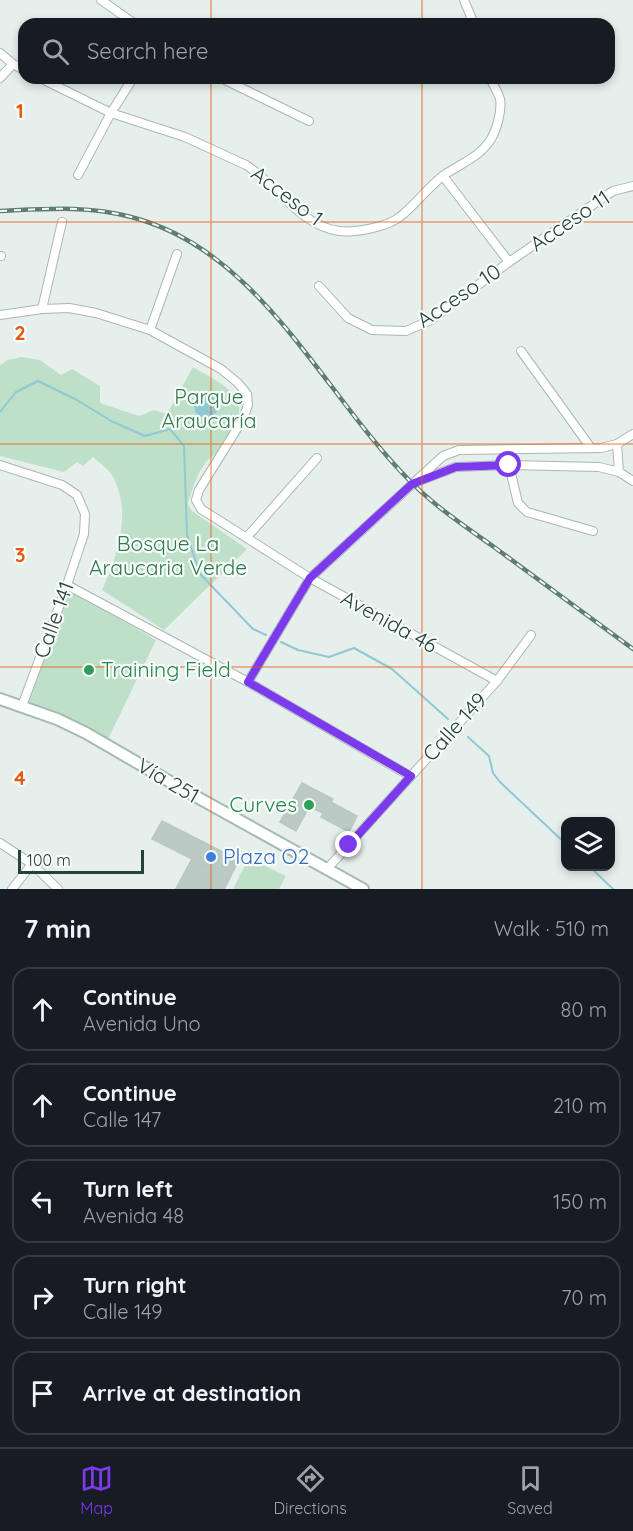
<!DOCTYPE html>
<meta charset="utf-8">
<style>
:root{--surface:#171b24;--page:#20242c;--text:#f1f3f6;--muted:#9ea1a6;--line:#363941;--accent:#7c3aed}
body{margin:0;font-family:Quicksand,sans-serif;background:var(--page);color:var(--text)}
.controls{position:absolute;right:18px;bottom:18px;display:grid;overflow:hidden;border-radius:12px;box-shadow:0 3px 9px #0003}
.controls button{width:54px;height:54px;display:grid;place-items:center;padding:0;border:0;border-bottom:2px solid var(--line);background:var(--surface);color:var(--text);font:30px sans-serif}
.scale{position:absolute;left:18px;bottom:15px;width:126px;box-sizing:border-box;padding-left:6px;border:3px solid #24423a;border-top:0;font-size:16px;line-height:21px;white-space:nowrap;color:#24423a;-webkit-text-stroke:4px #f7fbf9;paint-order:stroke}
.stop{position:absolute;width:18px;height:18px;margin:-14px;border:4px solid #7c3aed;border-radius:50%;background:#fff}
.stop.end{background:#7c3aed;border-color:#fff;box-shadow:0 2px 6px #0008}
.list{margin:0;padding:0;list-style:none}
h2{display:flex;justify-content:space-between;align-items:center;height:78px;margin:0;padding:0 24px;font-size:26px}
h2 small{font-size:20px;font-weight:400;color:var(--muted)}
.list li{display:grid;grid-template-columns:39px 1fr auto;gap:18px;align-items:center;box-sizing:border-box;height:84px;margin:0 12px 12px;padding:0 12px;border:2px solid var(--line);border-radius:18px}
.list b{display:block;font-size:22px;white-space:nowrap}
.list p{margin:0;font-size:20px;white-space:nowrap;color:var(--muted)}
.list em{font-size:20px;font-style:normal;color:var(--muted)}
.icon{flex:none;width:33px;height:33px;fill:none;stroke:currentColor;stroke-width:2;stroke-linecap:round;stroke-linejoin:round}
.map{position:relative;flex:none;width:633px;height:889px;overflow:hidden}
.search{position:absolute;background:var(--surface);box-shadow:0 3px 9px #0003;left:18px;right:18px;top:18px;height:66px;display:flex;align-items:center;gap:15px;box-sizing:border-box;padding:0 21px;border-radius:18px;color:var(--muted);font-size:22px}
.sheet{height:558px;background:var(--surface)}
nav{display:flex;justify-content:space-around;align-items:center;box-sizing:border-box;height:84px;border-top:2px solid var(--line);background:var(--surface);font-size:16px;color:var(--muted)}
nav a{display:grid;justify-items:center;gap:3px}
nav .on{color:var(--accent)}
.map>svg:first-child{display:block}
.green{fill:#bfe0c8}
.water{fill:#8ec9d4}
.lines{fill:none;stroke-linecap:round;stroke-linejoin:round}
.stream{stroke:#8ec9d4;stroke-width:2}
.building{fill:#bbcac4;stroke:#b8c9c2;stroke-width:1.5}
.street-casing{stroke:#a8b8b2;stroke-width:10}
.secondary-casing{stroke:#a4bbb3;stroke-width:14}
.street{stroke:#fff;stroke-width:8}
.secondary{stroke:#fff;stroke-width:10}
.rail-casing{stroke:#5f7d75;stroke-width:4.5}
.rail{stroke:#f7fbf9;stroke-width:2;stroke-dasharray:7;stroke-linecap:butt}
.route{stroke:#7c3aed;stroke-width:8}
.grid{fill:none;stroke:#e8590c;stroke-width:1.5;stroke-opacity:0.55}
.leisure-dot{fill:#2e9e5b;stroke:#f7fbf9;stroke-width:2}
.shop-dot{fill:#3f7fe0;stroke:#f7fbf9;stroke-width:2}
.labels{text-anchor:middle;stroke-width:4.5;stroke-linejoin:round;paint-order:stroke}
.street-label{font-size:21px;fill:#24423a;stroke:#f7fbf9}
.park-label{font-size:21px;fill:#2d7a4b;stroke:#f7fbf9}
.leisure-label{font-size:21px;fill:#27864d;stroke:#f7fbf9;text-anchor:start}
.shop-label{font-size:21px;fill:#366cbe;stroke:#f7fbf9;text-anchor:start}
.grid-label{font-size:20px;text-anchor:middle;font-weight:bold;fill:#e8590c;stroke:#f7fbf9;stroke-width:4.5;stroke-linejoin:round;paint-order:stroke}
</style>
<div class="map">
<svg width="633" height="889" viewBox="0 0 633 889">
<rect width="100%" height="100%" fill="#e6efeb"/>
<!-- green -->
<g class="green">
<path d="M21,357L40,360L61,375L72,369L100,386V403L139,416L154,410L167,414L193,367C207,376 229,385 237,400C245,416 229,438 219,450C216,454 210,458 206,462C197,474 191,491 188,504L192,511L247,549L164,630L102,590C118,555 132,513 113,477C109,469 99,463 93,457L83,466L77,462L64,472L0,456V365L8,360Z"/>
<polygon points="69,589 156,640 108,739 25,700"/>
<polygon points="249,858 286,876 279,889 233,889"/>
</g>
<!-- water -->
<circle class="water" cx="206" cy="406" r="12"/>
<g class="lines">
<!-- stream -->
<g class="stream">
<polyline points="0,412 16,392 38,381 77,400 111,421 145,436 170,429 184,446 187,535 200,574 253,629 266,635"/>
<polyline points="281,642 298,650 329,657 354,648 392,669 448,719"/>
<polyline points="468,737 489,756 493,773 500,782 566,844"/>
<polyline points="589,866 613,889"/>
</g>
</g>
<!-- building -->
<g class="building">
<polygon points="302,783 333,799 331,802 357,816 349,832 321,817 323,813 314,809 307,811 296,831 280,822"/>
<polygon points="162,821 239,860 224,889 176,889 192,859 152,839"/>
<polygon points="192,859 230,878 224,889 176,889"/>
</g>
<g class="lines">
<!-- street casing -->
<g class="street-casing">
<g id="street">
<polyline points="101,0 135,24"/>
<polyline points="464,0 474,24"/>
<polyline points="0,53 13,64 24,70"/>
<polyline points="0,78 13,64"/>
<path d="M40,78L111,113L185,137L246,165C277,185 301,226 339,231C355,233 388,227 401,216C416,204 428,187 444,175C460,164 480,157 491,139C497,129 502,110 500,99C498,92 493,85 490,78"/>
<polyline points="221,78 309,121"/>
<polyline points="78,175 111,113 133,78"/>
<polyline points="443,176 509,262"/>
<polyline points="0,256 1,256"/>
<polyline points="319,286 348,318 372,330 406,331 431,320 509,262 613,191 633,186"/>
<polyline points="42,309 62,222"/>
<polyline points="0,315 42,309 69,308 96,313 150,330 221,369 238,383 247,394 248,405 243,419 199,490 196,500 201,509 310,578 497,681"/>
<polyline points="150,330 177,254"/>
<polyline points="521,351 591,448"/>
<polyline points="617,444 619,472"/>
<polyline points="0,465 62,485 77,495 85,514 84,534 67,585 22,706"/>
<polyline points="509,465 518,503 527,512 593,531"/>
<polyline points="416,482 456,467 509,465 599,467 619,472 633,481"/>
<polyline points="247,537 317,458"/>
<polyline points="67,585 248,682 410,776"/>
<polyline points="248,682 310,578 443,456 459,450 601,448 617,444 633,434"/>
<polyline points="0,843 32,864 58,889"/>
<polyline points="327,869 497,681 531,635"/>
<polyline points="12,889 32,864"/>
</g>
</g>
<!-- secondary casing -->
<g class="secondary-casing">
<polyline id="secondary" points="0,699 57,719 86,733 186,791 363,889"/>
</g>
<!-- street -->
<use href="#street" class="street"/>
<!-- secondary -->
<use href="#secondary" class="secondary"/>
<!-- rail casing -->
<g class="rail-casing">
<path id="rail" d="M0,211C44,209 88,205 131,217C261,250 323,395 412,483C437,508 466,527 494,547C540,581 587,615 633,649"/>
</g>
<!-- rail -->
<use href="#rail" class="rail"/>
</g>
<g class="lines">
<!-- route -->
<polyline class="route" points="349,845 411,776 248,682 310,578 412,484 456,467 509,465"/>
</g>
<!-- grid -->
<path class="grid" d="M211,0V24M422,0V24M211,78V889M422,78V889M0,222H633M0,444H633M0,667H633"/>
<!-- markers -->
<g class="leisure-dot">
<circle cx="89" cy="670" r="6"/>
<circle cx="309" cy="805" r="6"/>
</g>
<circle class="shop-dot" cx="211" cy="857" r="6"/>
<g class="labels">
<!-- street labels -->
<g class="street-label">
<text transform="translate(287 196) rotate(37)" y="7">Acceso 1</text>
<text transform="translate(570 221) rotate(-34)" y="7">Acceso 11</text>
<text transform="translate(459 296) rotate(-34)" y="7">Acceso 10</text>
<text transform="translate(54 620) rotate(-70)" y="7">Calle 141</text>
<text transform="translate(389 622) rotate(29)" y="7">Avenida 46</text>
<text transform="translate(455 727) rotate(-48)" y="7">Calle 149</text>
<text transform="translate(168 781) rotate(30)" y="7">Vía 251</text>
</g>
<!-- park labels -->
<g class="park-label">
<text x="209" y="404">Parque<tspan x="209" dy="24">Araucaría</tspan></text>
<text x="168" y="551">Bosque La<tspan x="168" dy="24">Araucaria Verde</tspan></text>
</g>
<!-- leisure labels -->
<g class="leisure-label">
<text x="101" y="677">Training Field</text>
<text x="297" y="812" text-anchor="end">Curves</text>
</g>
<!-- shop labels -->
<g class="shop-label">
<text x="223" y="864">Plaza O2</text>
</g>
</g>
<g class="grid-label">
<text x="20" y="118">1</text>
<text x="20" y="340">2</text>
<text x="20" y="562">3</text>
<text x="20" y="785">4</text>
</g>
</svg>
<div class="controls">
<button><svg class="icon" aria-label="layers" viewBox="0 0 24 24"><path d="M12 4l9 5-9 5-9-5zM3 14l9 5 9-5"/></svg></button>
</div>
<div class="scale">100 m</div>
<div class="stop" style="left:509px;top:465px"></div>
<div class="stop end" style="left:349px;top:845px"></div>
<div class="search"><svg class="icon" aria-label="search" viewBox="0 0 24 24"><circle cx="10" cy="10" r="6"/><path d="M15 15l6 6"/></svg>Search here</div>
</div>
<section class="sheet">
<h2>7 min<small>Walk · 510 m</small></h2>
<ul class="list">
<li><svg class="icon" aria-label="ahead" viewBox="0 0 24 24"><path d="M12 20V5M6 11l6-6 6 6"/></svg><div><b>Continue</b><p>Avenida Uno</p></div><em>80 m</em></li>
<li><svg class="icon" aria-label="ahead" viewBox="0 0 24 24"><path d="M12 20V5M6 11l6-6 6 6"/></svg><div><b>Continue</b><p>Calle 147</p></div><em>210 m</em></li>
<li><svg class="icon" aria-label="left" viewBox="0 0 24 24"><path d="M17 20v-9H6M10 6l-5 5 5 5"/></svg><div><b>Turn left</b><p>Avenida 48</p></div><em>150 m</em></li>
<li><svg class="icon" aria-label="right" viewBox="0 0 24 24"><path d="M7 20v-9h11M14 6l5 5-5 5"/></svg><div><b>Turn right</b><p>Calle 149</p></div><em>70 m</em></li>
<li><svg class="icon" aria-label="arrive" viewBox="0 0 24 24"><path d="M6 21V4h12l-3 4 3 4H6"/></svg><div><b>Arrive at destination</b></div></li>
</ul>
</section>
<nav>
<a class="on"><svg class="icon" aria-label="map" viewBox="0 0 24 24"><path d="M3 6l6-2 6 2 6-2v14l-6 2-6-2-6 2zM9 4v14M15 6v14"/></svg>Map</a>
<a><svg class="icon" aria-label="directions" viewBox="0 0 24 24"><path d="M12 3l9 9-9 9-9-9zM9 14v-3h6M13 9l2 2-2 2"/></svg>Directions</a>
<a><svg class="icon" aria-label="saved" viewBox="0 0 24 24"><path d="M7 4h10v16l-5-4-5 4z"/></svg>Saved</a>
</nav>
